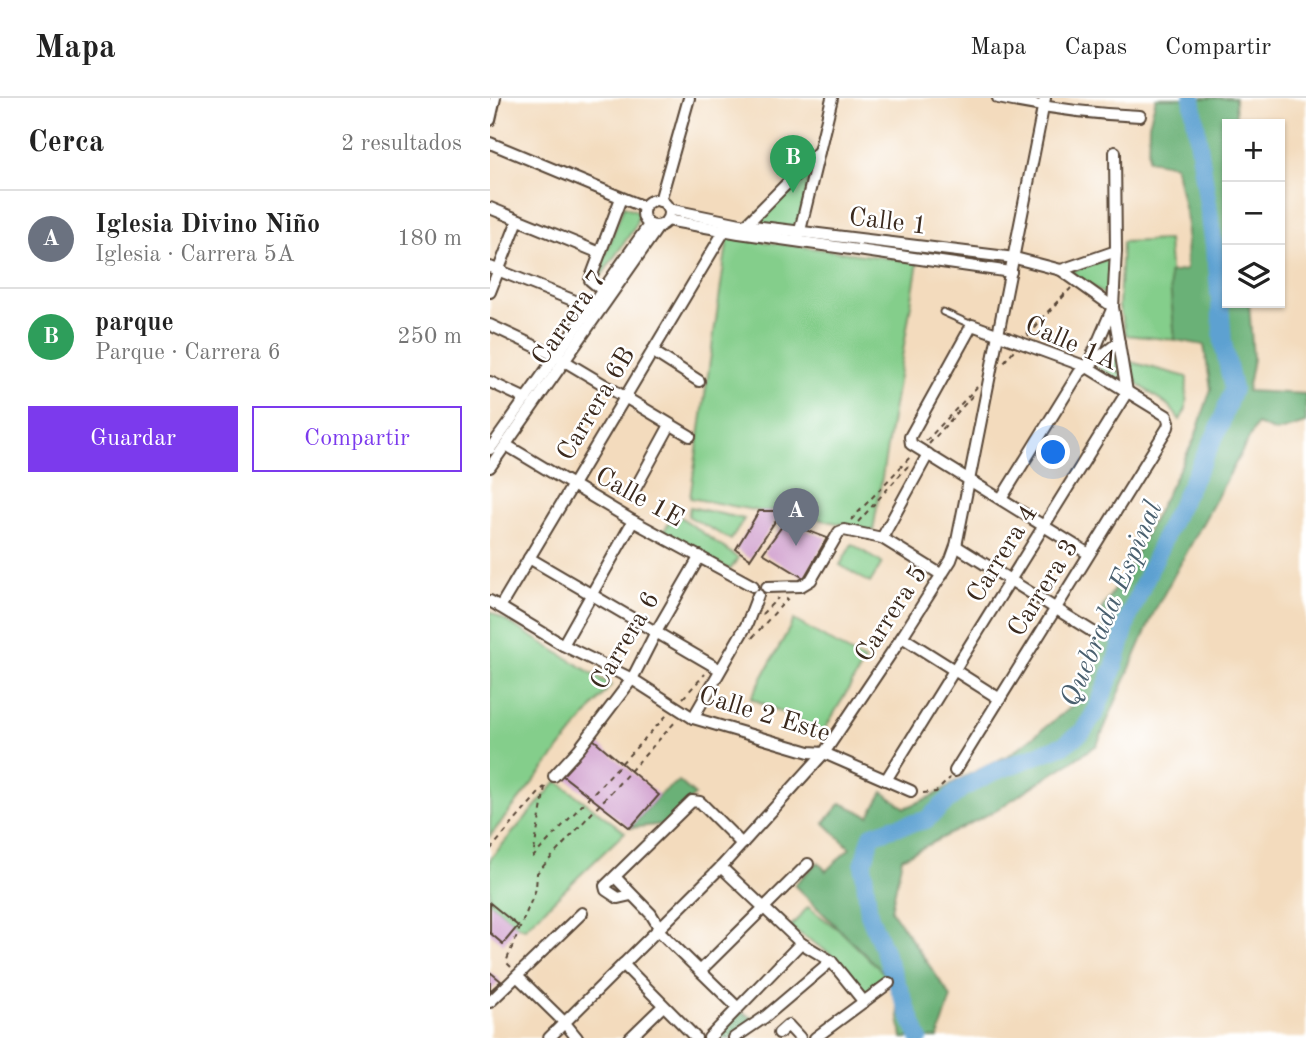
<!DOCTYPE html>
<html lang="es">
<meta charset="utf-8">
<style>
:root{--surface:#fff;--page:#f6f6f6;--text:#222;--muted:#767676;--line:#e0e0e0;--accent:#7c3aed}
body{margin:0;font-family:"Old Standard TT",serif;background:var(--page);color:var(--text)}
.controls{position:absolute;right:21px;top:21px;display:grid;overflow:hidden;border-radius:0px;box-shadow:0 2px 5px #0004}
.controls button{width:63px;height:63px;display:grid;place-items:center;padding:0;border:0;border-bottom:2px solid var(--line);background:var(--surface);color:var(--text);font:35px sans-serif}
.you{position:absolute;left:564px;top:355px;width:24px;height:24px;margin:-18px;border:5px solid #fff;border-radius:50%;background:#1a73e8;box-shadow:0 0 0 10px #1a73e833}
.badge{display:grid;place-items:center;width:46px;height:46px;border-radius:50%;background:var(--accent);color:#fff;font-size:23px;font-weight:700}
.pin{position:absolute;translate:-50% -58px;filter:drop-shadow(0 2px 4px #0008)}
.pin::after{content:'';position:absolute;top:37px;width:24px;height:21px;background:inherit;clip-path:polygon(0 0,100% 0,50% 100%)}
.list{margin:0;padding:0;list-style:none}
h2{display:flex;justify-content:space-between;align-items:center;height:91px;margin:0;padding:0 28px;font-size:30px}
h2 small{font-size:23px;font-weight:400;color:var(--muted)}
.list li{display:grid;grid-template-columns:46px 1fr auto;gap:21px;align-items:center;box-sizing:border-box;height:98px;padding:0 28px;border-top:2px solid var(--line)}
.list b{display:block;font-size:26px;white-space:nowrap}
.list p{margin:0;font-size:23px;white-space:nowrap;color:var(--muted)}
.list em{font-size:23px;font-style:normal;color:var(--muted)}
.actions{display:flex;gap:14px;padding:21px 28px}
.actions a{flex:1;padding:16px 0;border:2px solid var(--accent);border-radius:0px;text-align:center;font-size:24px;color:var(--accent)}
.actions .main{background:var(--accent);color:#fff}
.icon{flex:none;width:38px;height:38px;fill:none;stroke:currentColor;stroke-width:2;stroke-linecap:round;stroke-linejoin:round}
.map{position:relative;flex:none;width:816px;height:940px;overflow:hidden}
header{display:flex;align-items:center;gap:42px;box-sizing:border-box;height:98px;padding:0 35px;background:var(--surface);border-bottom:2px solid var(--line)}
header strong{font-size:33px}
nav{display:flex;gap:38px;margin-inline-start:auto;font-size:24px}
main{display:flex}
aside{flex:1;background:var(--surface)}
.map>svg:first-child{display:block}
.green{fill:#84ce8b;stroke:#607c54;stroke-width:2}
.forest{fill:#6bb177;stroke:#536e4a;stroke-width:2}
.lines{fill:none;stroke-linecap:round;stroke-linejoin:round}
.river{stroke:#5da1d1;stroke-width:18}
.building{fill:#d3a4d0}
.lane-casing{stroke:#574536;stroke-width:9}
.street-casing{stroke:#574536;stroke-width:14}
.path{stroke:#574536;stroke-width:2;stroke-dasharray:5 5;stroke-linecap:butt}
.lane{stroke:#fff;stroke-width:5}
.street{stroke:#fff;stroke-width:10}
.labels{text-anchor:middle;stroke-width:5;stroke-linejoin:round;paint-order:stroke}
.street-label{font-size:26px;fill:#3b2a1e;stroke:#fff}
.water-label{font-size:28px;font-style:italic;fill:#4a606f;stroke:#fff}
</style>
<header>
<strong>Mapa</strong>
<nav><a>Mapa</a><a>Capas</a><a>Compartir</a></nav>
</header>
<main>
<aside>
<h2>Cerca<small>2 resultados</small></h2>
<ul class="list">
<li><span class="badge" style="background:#6b7280">A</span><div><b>Iglesia Divino Niño</b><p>Iglesia · Carrera 5A</p></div><em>180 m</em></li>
<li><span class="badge" style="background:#2e9e5b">B</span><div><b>parque</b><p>Parque · Carrera 6</p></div><em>250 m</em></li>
</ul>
<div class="actions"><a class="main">Guardar</a><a>Compartir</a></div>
</aside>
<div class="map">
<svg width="816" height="940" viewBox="0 0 816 940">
<rect width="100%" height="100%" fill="#fff"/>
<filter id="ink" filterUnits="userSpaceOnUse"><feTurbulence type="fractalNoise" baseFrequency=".0143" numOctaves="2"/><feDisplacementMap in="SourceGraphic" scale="14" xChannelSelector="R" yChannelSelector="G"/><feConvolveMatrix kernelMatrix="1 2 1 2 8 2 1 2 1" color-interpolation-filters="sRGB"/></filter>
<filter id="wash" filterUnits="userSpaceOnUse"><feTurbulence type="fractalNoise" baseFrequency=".00686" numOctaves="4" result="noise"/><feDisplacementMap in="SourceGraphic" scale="28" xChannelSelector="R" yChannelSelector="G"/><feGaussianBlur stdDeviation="1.57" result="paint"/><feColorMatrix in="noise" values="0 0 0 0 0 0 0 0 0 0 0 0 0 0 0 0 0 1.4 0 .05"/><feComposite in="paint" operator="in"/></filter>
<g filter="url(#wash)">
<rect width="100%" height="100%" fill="#f3dbbd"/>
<!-- green -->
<g class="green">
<polygon points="323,63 307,133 258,125"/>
<polygon points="134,108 149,114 145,129 109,181 106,180"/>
<polygon points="238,139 428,164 383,433 292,413 269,413 200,400"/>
<polygon points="678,142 685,242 636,237 629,209 632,144"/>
<polygon points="623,158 618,199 580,174"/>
<polygon points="626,249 634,286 604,267"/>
<polygon points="637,263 697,279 696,311 690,322 680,309 648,286"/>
<polygon points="200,409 254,421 241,442 198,418"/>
<polygon points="185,415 248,460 240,472 172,436"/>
<polygon points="362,446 392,465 380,485 350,467"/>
<polygon points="0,513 121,587 0,738"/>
<polygon points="304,522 375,563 333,634 261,600"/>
<polygon points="67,683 135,734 35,830 28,828 0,805 0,761"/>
<polygon points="318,809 353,835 397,878 374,896 339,855 300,829"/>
</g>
<!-- forest -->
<g class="forest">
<polygon points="666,0 745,0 746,26 737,26 737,205 759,205 763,261 757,293 816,296 816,325 786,334 767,326 664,514 607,647 503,714 412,760 401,812 461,899 448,940 412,940 404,885 304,787 328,764 336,773 360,750 334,725 351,705 379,718 393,694 415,710 443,698 468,682 521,656 581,609 595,581 618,518 611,512 642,463 704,342 721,291 714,247 685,242 679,175 696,172 697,123 685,67 658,62 659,26"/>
<polygon points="189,683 205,697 175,726 140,730 169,697"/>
<polygon points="251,913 266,922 240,940 223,940"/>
</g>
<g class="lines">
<!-- river -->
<polyline class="river" points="429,940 379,816 373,766 382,737 402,730 436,722 471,691 501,675 574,647 593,633 606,613 624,569 639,518 679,429 730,328 743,291 733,245 727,167 702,0"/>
</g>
<g id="blocks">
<!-- building -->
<g class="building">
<polygon points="269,413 292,413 260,461 246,451"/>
<polygon points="295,424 337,440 314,480 273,455"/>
<polygon points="103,641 169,697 140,730 72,677"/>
<polygon points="0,805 28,828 13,846 0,835"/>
<polygon points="0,874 11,883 0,893"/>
</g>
</g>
</g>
<g filter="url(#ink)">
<use href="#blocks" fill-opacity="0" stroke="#574536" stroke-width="2"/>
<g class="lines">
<!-- lane casing -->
<g class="lane-casing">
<polyline id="lane" points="453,214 482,227"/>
</g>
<!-- street casing -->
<g class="street-casing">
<g id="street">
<path d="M508,0C556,10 602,16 650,18"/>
<polyline points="0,22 5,0"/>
<polyline points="0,45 154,109"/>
<circle cx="166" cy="115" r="13"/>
<polyline points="170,103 199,0"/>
<polyline points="0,110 110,155"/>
<polyline points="178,111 255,127 525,160 571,172 623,209"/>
<polyline points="177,122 249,135 521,174"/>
<polyline points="252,131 329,53"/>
<polyline points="308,141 342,0"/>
<polyline points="0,169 100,209"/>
<polyline points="571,172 626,153"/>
<polyline points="112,192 100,182 131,100"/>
<polyline points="0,194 28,122"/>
<polyline points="0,227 66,258 200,338"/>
<polyline points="162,253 209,283"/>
<polyline points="598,267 623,209"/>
<polyline points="0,284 36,301"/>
<polyline points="16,347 143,423 263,488"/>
<polyline points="0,351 159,127"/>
<polyline points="0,369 169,128"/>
<polyline points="144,393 180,327"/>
<polyline points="511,401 589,275 629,244"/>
<polyline points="392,440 438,356"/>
<polyline points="466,448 603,534"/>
<polyline points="39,460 229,571"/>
<polyline points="277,489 311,488 321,482 349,434 354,432 392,440 452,477"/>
<polyline points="0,503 73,547 142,581 203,620 319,654 334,655 421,693"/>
<polyline points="10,509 239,125"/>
<polyline points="412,539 510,601"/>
<polyline points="73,547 143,423"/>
<polyline points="203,620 257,526 268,497"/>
<polyline points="465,673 678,329 679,324 677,318 597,269 482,227 420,339 421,346 599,456"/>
<polyline points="64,678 89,651 142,581 166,534 210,458"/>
<polyline points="396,682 637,294 623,209 626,153 625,54"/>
<polyline points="231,769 311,845 341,863 374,904"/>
<polyline points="126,780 161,816 169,829"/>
<polyline points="141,797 128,800 116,792 115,788 202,703 210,704 252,746"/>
<polyline points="167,831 247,909"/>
<polyline points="133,866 206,940"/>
<polyline points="210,873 318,766"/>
<polyline points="28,879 74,924 87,940"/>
<polyline points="0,904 92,815"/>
<polyline points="289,935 298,927 310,940"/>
<polyline points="59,940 231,769 334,655 412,539 461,462 466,448 555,0"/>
<polyline points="140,940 173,908"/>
<polyline points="219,940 311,845"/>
<polyline points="244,940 275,919 341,863"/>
<polyline points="325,940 399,885"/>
</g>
</g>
<!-- path -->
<g class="path">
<polyline points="537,236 578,192"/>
<polyline points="538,238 581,190"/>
<polyline points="514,264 524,252"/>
<polyline points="436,343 487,289"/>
<polyline points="439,346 484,296"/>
<polyline points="361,422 422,357"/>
<polyline points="368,424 418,368"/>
<polyline points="272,516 288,500"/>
<polyline points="262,540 298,500"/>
<polyline points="193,600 215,576"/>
<polyline points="55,689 43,759 177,617"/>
<polyline points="433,695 446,694 460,680"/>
<polyline points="0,752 54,689"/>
<polyline points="21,869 16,864 46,791 47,775 187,622"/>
</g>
<!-- lane -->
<use href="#lane" class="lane"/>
<!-- street -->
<use href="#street" class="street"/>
</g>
</g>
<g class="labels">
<!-- street labels -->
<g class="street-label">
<text transform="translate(398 122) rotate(7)" y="9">Calle 1</text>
<text transform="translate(78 219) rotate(-55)" y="9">Carrera 7</text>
<text transform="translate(582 244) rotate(24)" y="9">Calle 1A</text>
<text transform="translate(105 305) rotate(-59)" y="9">Carrera 6B</text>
<text transform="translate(150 398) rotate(29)" y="9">Calle 1E</text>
<text transform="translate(511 455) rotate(-58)" y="9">Carrera 4</text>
<text transform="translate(552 489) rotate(-58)" y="9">Carrera 3</text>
<text transform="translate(400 515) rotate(-57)" y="9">Carrera 5</text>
<text transform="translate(134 542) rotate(-59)" y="9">Carrera 6</text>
<text transform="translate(275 615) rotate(17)" y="9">Calle 2 Este</text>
</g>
<!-- water labels -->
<g class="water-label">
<text transform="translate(620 505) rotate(-67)" y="10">Quebrada Espinal</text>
</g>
</g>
</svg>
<div class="controls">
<button>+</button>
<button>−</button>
<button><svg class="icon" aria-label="layers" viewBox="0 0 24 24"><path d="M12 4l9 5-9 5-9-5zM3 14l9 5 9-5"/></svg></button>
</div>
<div class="you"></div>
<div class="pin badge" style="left:306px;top:448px;background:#6b7280">A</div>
<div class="pin badge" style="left:303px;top:95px;background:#2e9e5b">B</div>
</div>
</main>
